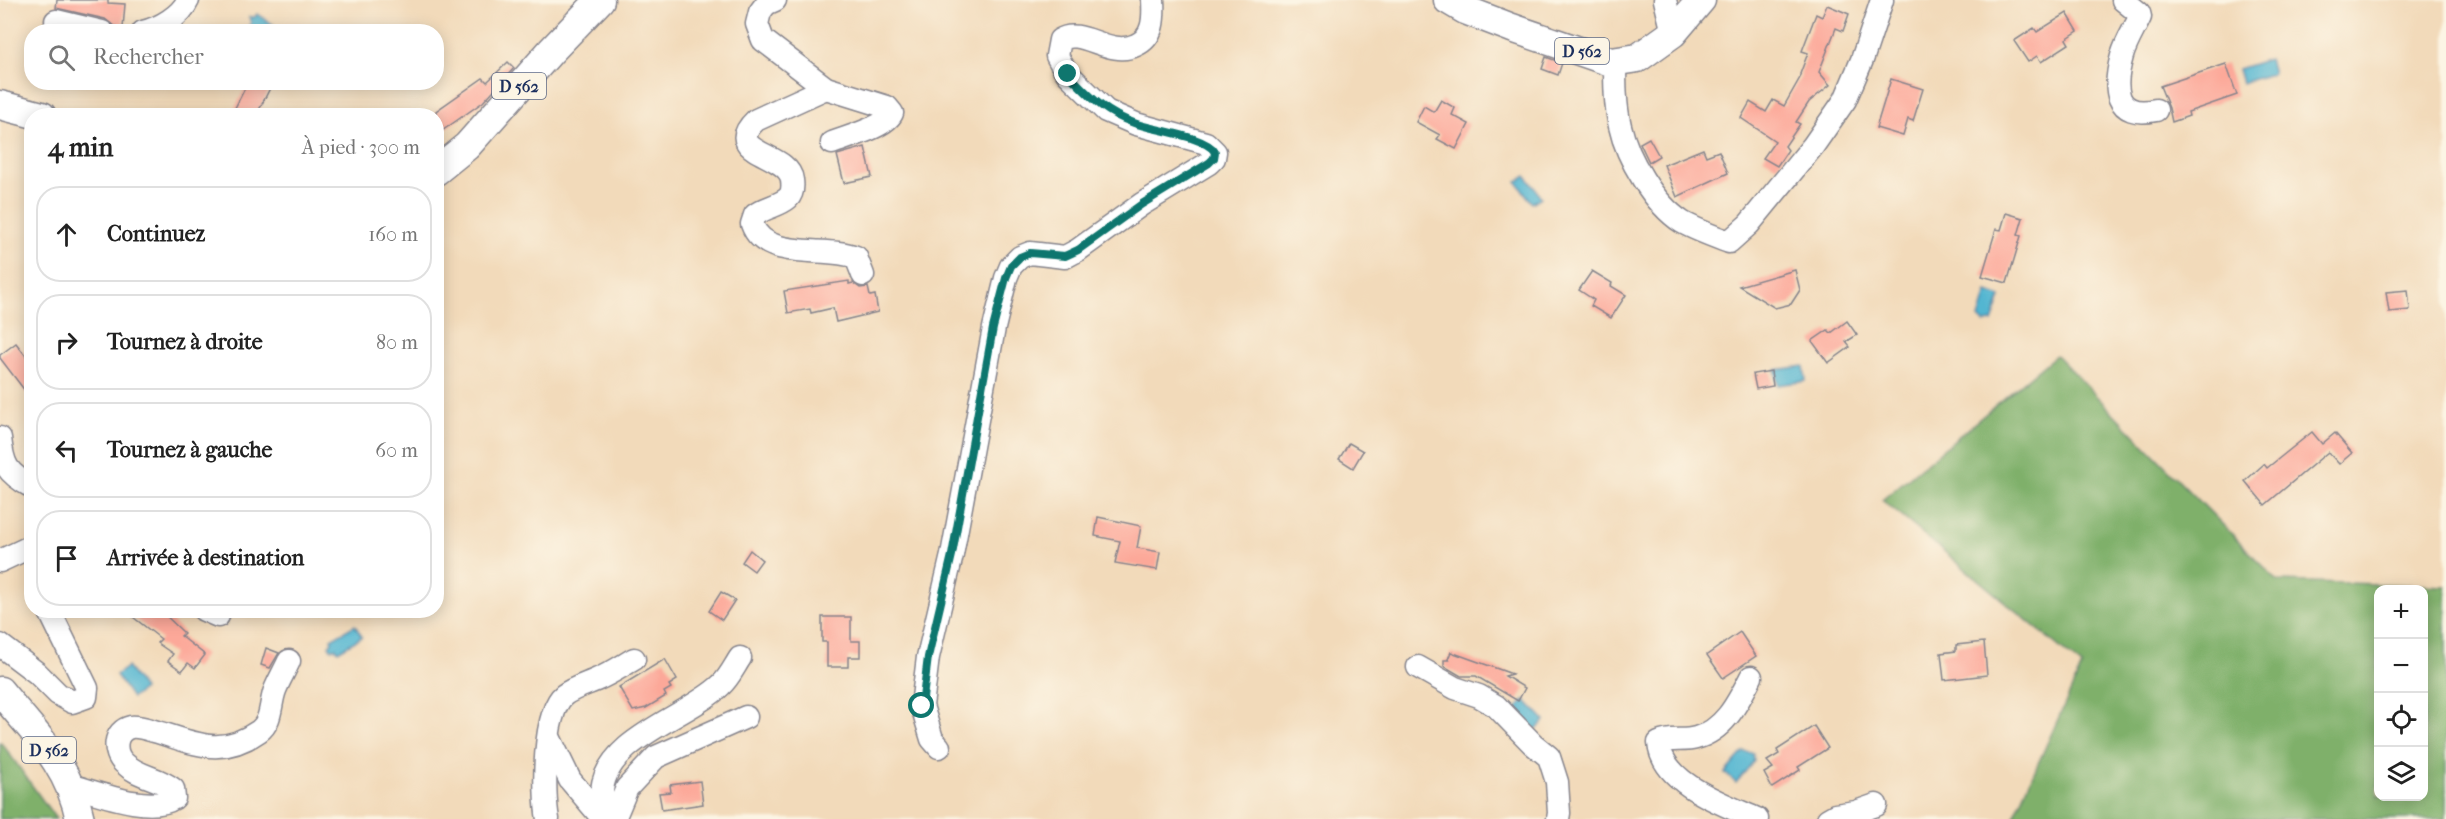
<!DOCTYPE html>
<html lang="fr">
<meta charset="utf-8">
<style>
:root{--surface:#fff;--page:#f6f6f6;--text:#222;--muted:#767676;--line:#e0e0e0}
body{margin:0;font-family:"IM FELL French Canon",serif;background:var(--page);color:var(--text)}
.controls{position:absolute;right:18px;bottom:18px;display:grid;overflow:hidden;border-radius:12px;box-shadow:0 3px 15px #0003}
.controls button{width:54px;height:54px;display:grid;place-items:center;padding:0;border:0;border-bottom:2px solid var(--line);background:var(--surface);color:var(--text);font:30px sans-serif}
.stop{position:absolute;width:18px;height:18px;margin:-14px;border:4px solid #0f766e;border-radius:50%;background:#fff}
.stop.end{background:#0f766e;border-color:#fff;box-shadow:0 2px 6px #0008}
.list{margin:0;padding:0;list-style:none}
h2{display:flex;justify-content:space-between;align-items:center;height:78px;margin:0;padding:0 24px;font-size:26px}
h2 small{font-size:20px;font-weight:400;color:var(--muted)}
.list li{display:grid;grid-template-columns:39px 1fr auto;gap:18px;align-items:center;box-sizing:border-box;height:96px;margin:0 12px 12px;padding:0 12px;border:2px solid var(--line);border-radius:24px}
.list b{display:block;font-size:22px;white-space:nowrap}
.list em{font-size:20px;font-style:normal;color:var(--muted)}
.icon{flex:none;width:33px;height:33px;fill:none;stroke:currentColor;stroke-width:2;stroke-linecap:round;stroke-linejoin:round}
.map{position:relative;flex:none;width:2446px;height:819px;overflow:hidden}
.search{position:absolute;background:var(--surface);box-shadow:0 3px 15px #0003;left:24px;top:24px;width:420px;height:66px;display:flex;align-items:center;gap:15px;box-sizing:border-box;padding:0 21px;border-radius:24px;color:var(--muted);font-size:22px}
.panel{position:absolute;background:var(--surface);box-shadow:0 3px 15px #0003;left:24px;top:108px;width:420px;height:510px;border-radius:24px}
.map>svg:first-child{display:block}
.forest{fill:#7fb06b;stroke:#4d7064;stroke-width:1.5;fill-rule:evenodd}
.water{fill:#53b6d1;stroke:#377298;stroke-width:1.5}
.building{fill:#fca899}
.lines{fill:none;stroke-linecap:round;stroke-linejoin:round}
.minor-casing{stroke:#86848c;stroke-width:25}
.major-casing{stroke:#86848c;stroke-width:31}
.minor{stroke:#fff;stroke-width:22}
.major{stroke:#fff;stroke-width:28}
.route{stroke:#0f766e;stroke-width:8}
.labels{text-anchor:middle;stroke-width:4.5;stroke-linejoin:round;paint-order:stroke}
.shield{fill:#fcf5e5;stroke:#5e6a86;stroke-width:1.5}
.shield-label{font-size:16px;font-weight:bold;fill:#1b2f5e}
</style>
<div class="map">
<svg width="2446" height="819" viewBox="0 0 2446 819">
<rect width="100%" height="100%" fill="#fcf5e5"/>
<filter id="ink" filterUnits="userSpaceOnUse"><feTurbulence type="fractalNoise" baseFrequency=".0167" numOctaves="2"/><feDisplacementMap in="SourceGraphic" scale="12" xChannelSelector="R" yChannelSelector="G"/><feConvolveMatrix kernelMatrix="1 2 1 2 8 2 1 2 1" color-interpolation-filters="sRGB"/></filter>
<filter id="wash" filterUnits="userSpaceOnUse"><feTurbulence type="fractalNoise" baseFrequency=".008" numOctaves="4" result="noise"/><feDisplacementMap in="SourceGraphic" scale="24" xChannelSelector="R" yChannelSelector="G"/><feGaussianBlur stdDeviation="1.35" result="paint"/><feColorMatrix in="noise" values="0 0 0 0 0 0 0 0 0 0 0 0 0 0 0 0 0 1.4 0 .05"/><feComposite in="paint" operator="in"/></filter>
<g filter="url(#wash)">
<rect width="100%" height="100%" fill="#f2daba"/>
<!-- forest -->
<g class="forest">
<path d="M2056,355L2278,581L2446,586V819H2013L2082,666L1882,500ZM2378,590H2424V796H2378Z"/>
<polygon points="0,742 6,749 56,819 0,819"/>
</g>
<!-- water -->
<g class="water">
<polygon points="257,14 283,31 257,31 249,26 251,23 249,17 255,17"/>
<polygon points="2269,59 2273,73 2242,83 2238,69"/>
<polygon points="1526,176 1541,197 1532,203 1517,182"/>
<polygon points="1987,292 2001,297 1992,322 1984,323 1979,318"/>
<polygon points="1804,366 1806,381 1778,385 1776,370"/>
<polygon points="355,625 362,637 338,651 336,648 331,649 329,646 332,642 331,639"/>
<polygon points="127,667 144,689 132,698 116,675"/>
<polygon points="1525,700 1545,721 1534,731 1515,710"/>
<polygon points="1743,752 1753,753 1754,761 1736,783 1725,773"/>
</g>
<g id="blocks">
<!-- building -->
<g class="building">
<polygon points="57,0 108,0 108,3 125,4 123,28 114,26 105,19 56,8"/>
<polygon points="1827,5 1849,14 1843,31 1836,28 1819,72 1830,85 1809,102 1796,122 1800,124 1785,146 1788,150 1777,166 1763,158 1775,141 1741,118 1750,102 1766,112 1773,100 1784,106 1801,76 1800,74 1808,53 1802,51 1816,14 1822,17"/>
<polygon points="2067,13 2078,31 2066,39 2069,44 2041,62 2037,56 2028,62 2014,41 2034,28 2037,32"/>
<polygon points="1546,57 1562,63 1558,75 1542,69"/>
<polygon points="508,62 514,68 483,102 436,135 436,111 483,78 487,82"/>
<polygon points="2226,64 2237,95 2188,112 2189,116 2172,122 2169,108 2160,86"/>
<polygon points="1891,79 1923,89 1913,121 1908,119 1903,136 1876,128"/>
<polygon points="248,82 273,82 256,116 231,116"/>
<polygon points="1441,100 1455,108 1452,115 1469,124 1456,149 1437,139 1440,135 1416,122 1424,106 1434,112"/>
<polygon points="1649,138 1659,156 1649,162 1640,143"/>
<polygon points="865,147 872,177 844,183 837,155"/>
<polygon points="1703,149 1706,156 1719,151 1728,173 1677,197 1664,165"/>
<polygon points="2006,213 2023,218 2018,235 2021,236 2007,283 1982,276 1996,229 2001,230"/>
<polygon points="1795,270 1800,290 1791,304 1775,308 1739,286"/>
<polygon points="1592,271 1612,283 1611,286 1626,295 1611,318 1591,306 1594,300 1579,290"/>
<polygon points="849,281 849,284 853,283 860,288 868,287 870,296 875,295 878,312 836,322 833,308 811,313 810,309 788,313 784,291"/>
<polygon points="2408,290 2410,310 2389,312 2386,292"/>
<polygon points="1847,321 1857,335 1846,342 1850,347 1828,363 1812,341 1828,330 1831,333"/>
<polygon points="16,343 32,364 32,400 0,358 0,355"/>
<polygon points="1771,371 1773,386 1756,389 1753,374"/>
<polygon points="2312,432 2322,444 2335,433 2352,453 2339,464 2328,452 2265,505 2245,481 2264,464 2267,468"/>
<polygon points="1349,443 1363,451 1353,468 1339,459"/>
<polygon points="1098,517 1141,526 1137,548 1160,552 1157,570 1115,563 1120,541 1095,536"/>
<polygon points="750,550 762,560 754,571 742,562"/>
<polygon points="721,592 735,600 722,620 709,611"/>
<polygon points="124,610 160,610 184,633 181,636 205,655 195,668 188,663 182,671 168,661 173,654 157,643 161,639"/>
<polygon points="822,617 851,617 851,641 860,641 860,657 848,657 848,667 827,667 827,642 822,642"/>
<polygon points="1740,632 1756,656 1723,678 1707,655"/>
<polygon points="1984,642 1987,675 1944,680 1941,653 1956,651 1956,645"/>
<polygon points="266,648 279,653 270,668 261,665"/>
<polygon points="1451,652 1512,674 1505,676 1525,688 1518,701 1476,676 1461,676 1444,666 1444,660 1449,660 1448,659"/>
<polygon points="665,659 677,680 669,685 671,688 664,692 666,696 646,708 633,711 619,687"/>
<polygon points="1814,726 1828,748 1798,767 1800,770 1772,788 1764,773 1773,768 1767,761 1779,754 1777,750"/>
<polygon points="700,781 703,804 662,810 659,793 671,792 670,785"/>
</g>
</g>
</g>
<g filter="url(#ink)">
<use href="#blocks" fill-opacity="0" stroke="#86848c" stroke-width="1.5"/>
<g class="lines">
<!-- minor casing -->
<g class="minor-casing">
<g id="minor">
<path d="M775,0L766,4L760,12L757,24L763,40L826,88L887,107L892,113C886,127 847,137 832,143"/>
<polyline points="1665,0 1673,33"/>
<path d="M2123,0L2139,13L2140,17C2134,30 2126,42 2122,56C2113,88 2114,119 2156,110"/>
<polyline points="56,21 102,32"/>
<path d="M143,32C160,28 181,16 188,0"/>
<path d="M1615,61C1615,83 1615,105 1620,126C1627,158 1654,204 1682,222C1696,230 1713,236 1729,242L1749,224L1813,146L1845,100L1862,60L1882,0"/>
<path d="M826,88L756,120C720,154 789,152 792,180C793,187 793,193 788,198C779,206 765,207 755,215L752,224C765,262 826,245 856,257L863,275"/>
<path d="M0,438C3,466 7,473 32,487"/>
<polyline points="0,561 32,546"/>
<polyline points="204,610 218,616"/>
<polyline points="0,645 37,673 58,694 72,702 86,697 87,688 49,610"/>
<polyline points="1418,667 1455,688 1479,696 1496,706 1533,744 1549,757 1557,782 1559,813 1558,819"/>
<path d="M1751,677C1738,702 1725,730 1696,738C1683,742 1671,737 1659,743C1662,784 1726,805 1757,819"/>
<polyline points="550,739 570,780 598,813 604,814 610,819"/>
<path d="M939,747L932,739L922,706L928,657L952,555L994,328L1006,278L1011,266L1020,257L1030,253L1065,257L1078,250L1142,204L1209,163L1214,158L1215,152L1206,143L1136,124L1106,111L1068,74L1062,65L1057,56L1060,40C1081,26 1109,58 1136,45C1154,37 1154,18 1153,0"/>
<path d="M70,785C96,792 150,814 174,798L173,789C158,777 138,777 124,763C113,753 113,731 131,727C138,726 147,729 154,731C194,742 219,759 259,731C272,722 270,703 275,690C279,680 285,670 289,661"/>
<path d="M604,814C604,806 602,798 602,790C607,738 688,717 721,685C729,678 734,667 740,658"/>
<path d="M548,819C543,793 543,712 564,695C573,688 587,684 598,679C610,674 622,666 634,659"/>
<polyline points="614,819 627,788 656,757 746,717"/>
<polyline points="1828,819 1835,815 1856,812 1876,805"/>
</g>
</g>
<!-- major casing -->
<g class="major-casing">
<g id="major">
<polyline points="1448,0 1465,10 1512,28 1611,62 1638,58 1673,33 1701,0"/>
<polyline points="0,105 42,116"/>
<polyline points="436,171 467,146 551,51 600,0"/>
<path d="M0,691C34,733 69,764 80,819"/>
</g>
</g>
<!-- minor -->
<use href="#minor" class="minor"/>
<!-- major -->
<use href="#major" class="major"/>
</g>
</g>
<g class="lines" filter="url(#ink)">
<!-- route -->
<path class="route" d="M922,706L928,657L952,555L993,328L1006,278L1011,266L1020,257L1030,253L1065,256L1078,250L1142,204L1209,163L1214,158L1215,152C1206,136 1152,130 1134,123C1103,112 1090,96 1068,74"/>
</g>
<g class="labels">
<!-- shield labels -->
<g class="shield">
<rect x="1555" y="38" width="54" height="26" rx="4.5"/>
<rect x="492" y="73" width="54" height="26" rx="4.5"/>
<rect x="22" y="737" width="54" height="26" rx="4.5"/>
</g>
<g class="shield-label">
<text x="1582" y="57">D 562</text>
<text x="519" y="92">D 562</text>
<text x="49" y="756">D 562</text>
</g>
</g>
</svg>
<div class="controls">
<button>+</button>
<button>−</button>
<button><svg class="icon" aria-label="locate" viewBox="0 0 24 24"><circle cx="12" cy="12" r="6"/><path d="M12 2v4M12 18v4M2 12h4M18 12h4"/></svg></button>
<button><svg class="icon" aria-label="layers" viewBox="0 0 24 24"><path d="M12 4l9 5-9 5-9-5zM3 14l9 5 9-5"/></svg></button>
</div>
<div class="stop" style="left:922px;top:706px"></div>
<div class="stop end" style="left:1068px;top:74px"></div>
<div class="search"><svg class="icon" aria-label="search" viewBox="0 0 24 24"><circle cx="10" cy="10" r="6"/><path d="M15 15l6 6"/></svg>Rechercher</div>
<section class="panel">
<h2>4 min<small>À pied · 300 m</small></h2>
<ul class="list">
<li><svg class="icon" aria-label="ahead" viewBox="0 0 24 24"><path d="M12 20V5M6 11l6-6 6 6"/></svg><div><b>Continuez</b></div><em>160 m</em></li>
<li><svg class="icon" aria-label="right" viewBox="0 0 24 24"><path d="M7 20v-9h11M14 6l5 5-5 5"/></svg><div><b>Tournez à droite</b></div><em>80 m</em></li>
<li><svg class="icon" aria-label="left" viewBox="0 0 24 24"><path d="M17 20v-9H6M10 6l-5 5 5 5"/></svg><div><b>Tournez à gauche</b></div><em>60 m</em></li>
<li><svg class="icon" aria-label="arrive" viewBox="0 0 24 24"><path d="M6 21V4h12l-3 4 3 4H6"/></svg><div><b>Arrivée à destination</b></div></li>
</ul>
</section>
</div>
